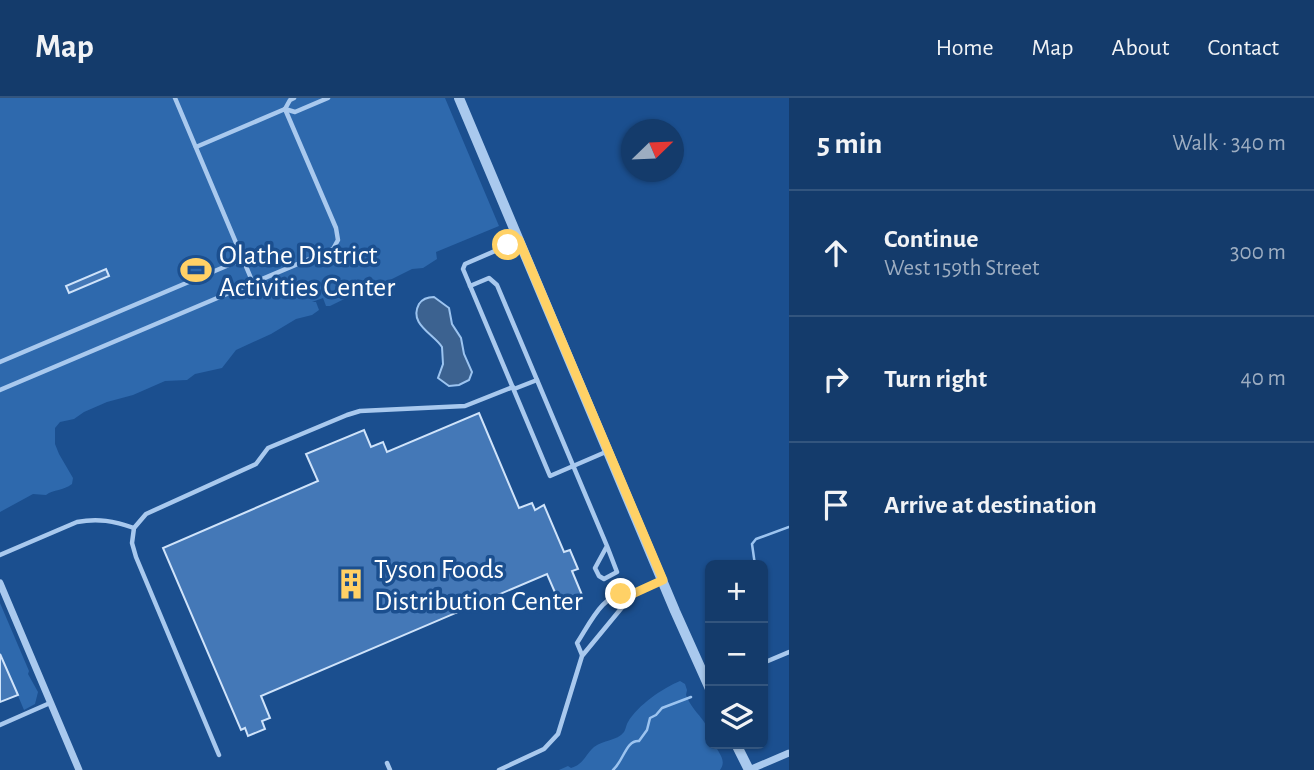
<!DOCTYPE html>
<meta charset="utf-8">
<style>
:root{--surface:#143b6b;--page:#214673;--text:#f1f3f6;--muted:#9dadc1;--line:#33557e}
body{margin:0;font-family:"Alegreya Sans",sans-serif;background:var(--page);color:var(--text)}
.controls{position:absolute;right:21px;bottom:21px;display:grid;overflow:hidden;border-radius:10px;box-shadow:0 2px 5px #0004}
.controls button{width:63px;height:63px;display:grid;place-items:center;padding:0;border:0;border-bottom:2px solid var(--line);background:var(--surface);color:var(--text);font:35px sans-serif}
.compass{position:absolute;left:621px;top:21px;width:63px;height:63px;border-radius:50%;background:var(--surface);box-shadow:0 2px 5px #0004;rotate:67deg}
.stop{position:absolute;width:21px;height:21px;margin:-16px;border:5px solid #ffd166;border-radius:50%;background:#fff}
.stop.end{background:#ffd166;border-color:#fff;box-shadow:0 2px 7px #0008}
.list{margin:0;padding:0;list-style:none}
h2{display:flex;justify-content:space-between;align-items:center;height:91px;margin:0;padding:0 28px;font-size:30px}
h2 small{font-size:23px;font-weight:400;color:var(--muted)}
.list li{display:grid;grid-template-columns:46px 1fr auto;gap:21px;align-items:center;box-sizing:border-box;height:126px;padding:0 28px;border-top:2px solid var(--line)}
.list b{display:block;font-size:26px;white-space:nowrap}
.list p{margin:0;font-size:23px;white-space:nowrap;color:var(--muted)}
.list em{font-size:23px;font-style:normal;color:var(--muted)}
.icon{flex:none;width:38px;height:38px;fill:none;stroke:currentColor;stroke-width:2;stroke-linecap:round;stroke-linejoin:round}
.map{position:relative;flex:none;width:789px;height:672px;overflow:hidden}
header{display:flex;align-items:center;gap:42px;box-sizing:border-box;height:98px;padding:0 35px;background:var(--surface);border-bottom:2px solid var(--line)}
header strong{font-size:33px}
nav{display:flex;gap:38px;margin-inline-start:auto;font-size:24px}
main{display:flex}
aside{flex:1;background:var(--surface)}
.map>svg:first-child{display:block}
.green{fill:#2e69ad}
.water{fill:#3c6290;stroke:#9cc4f0;stroke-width:2}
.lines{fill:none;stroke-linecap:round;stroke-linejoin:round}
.stream{stroke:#9cc4f0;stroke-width:2.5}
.building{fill:#4478b7;stroke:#cfe3fa;stroke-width:2}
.service{stroke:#a9c9ee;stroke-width:4.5}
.minor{stroke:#a9c9ee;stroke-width:7}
.tertiary{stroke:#a9c9ee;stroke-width:10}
.route{stroke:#ffd166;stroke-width:9}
.labels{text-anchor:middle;stroke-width:7;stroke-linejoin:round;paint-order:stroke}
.poi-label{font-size:28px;fill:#fff;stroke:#1b4f8f;text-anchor:start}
</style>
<header>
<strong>Map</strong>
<nav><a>Home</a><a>Map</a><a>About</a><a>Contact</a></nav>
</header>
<main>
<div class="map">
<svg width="789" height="672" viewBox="0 0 789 672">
<rect width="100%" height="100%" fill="#1b4f8f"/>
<!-- green -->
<g class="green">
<path d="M0,0H445L499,128L436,154L437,161L423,170L412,171L390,182L377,185L330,208H326L323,200L312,204H316L319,212L312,217L296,221L271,236L236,252L222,270L195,276L187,282L165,283L133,297L107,304L84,314L74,321L60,324L55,330V346L59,356L73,380L72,386C63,393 54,391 46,397L33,396L0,414Z"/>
<polygon points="0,505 29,573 28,576 38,594 35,606 24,612 0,555"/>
<path d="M680,583L685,586L687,592L686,597C694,618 710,620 710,646H714C719,655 727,663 720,672H559L568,668L571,670C584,666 585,657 594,649C603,642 617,643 624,634C625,633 627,625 628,624C638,607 663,590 680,583Z"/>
</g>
<!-- water -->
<path class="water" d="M434,199L449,210L452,226L461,240L464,256L472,274L469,282L459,287L449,288L438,280L443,266L442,249C434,236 408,226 419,206C423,200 428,199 434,199Z"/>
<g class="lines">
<!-- stream -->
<g class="stream">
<polyline points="755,467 752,446 756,441 789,429"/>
<path d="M613,672C624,662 626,642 639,643L647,632L650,620L656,617L662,610L691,599"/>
</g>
</g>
<!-- building -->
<g class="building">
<polygon points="106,171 109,178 69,195 66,188"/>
<polygon points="479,315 519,410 532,405 535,412 544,407 564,454 570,452 578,471 572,473 582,497 560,506 547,476 261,598 270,620 262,623 265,631 248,638 245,630 241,632 163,450 318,383 306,356 364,332 371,349 383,344 387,354"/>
<polygon points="0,556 18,597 0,604"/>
</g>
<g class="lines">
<!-- service -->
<g class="service">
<polyline points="175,0 253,185"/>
<polyline points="285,11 290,2 294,0"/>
<polyline points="196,49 285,11 295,14 328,0"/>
<polyline points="518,143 465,166 463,171 550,378 608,353"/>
<polyline points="470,188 489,180 497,187 607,448 595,470 599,478 604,481 617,474 607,448"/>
<polyline points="0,264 243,161"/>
<polyline points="514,291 537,282"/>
<polyline points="0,292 333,151 338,142 336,130 285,11"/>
<path d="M0,457L77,424C98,420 114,423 134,430"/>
<path d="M582,557L577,545C588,529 605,490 628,498L661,483"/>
<polyline points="763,565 789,554"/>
<polyline points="0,627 50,605"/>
<polyline points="219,657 136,459 132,445 134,430 146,416 256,366 268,350 347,317 360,313 465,308 513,289"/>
<polyline points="387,665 390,672"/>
<polyline points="499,672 544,651 558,636 582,558 624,507 628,498"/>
</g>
<!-- minor -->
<g class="minor">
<polyline points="0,485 79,672"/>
<polyline points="749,672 789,655"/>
</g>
<!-- tertiary -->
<g class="tertiary">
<polyline points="459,0 675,513 710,591"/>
<polyline points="736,646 749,672"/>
</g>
</g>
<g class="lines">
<!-- route -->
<polyline class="route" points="508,147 519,142 663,482 628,498 621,496"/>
</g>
<!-- icons -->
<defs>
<g id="stadium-bare" transform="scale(2.415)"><path d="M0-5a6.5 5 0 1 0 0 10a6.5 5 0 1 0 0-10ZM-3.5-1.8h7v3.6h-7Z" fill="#ffd166" stroke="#1b4f8f" stroke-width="2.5" paint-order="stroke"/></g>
<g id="building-bare" transform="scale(2.415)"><path d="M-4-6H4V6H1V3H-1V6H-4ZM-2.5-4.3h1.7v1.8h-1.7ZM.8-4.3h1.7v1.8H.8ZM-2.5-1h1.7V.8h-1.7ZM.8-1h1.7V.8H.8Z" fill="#ffd166" stroke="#1b4f8f" stroke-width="2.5" paint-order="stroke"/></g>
</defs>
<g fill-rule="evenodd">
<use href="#stadium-bare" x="196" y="172"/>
<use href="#building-bare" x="351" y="486"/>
</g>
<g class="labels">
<!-- poi labels -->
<g class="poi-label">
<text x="219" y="166">Olathe District<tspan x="219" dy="32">Activities Center</tspan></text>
<text x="374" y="480">Tyson Foods<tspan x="374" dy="32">Distribution Center</tspan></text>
</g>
</g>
</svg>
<div class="controls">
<button>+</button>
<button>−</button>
<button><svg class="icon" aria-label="layers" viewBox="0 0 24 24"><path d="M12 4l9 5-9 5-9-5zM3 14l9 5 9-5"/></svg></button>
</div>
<svg class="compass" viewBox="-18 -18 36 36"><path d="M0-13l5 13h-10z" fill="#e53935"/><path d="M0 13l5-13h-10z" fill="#9dadc1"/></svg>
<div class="stop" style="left:508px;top:147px"></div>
<div class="stop end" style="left:621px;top:496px"></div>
</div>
<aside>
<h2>5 min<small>Walk · 340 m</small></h2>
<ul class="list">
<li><svg class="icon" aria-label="ahead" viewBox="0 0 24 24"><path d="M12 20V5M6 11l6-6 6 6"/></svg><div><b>Continue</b><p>West 159th Street</p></div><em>300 m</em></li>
<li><svg class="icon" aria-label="right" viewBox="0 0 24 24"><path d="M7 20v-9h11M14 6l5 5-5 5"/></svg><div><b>Turn right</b></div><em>40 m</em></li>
<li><svg class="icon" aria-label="arrive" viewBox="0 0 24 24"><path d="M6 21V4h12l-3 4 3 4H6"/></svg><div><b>Arrive at destination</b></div></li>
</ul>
</aside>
</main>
